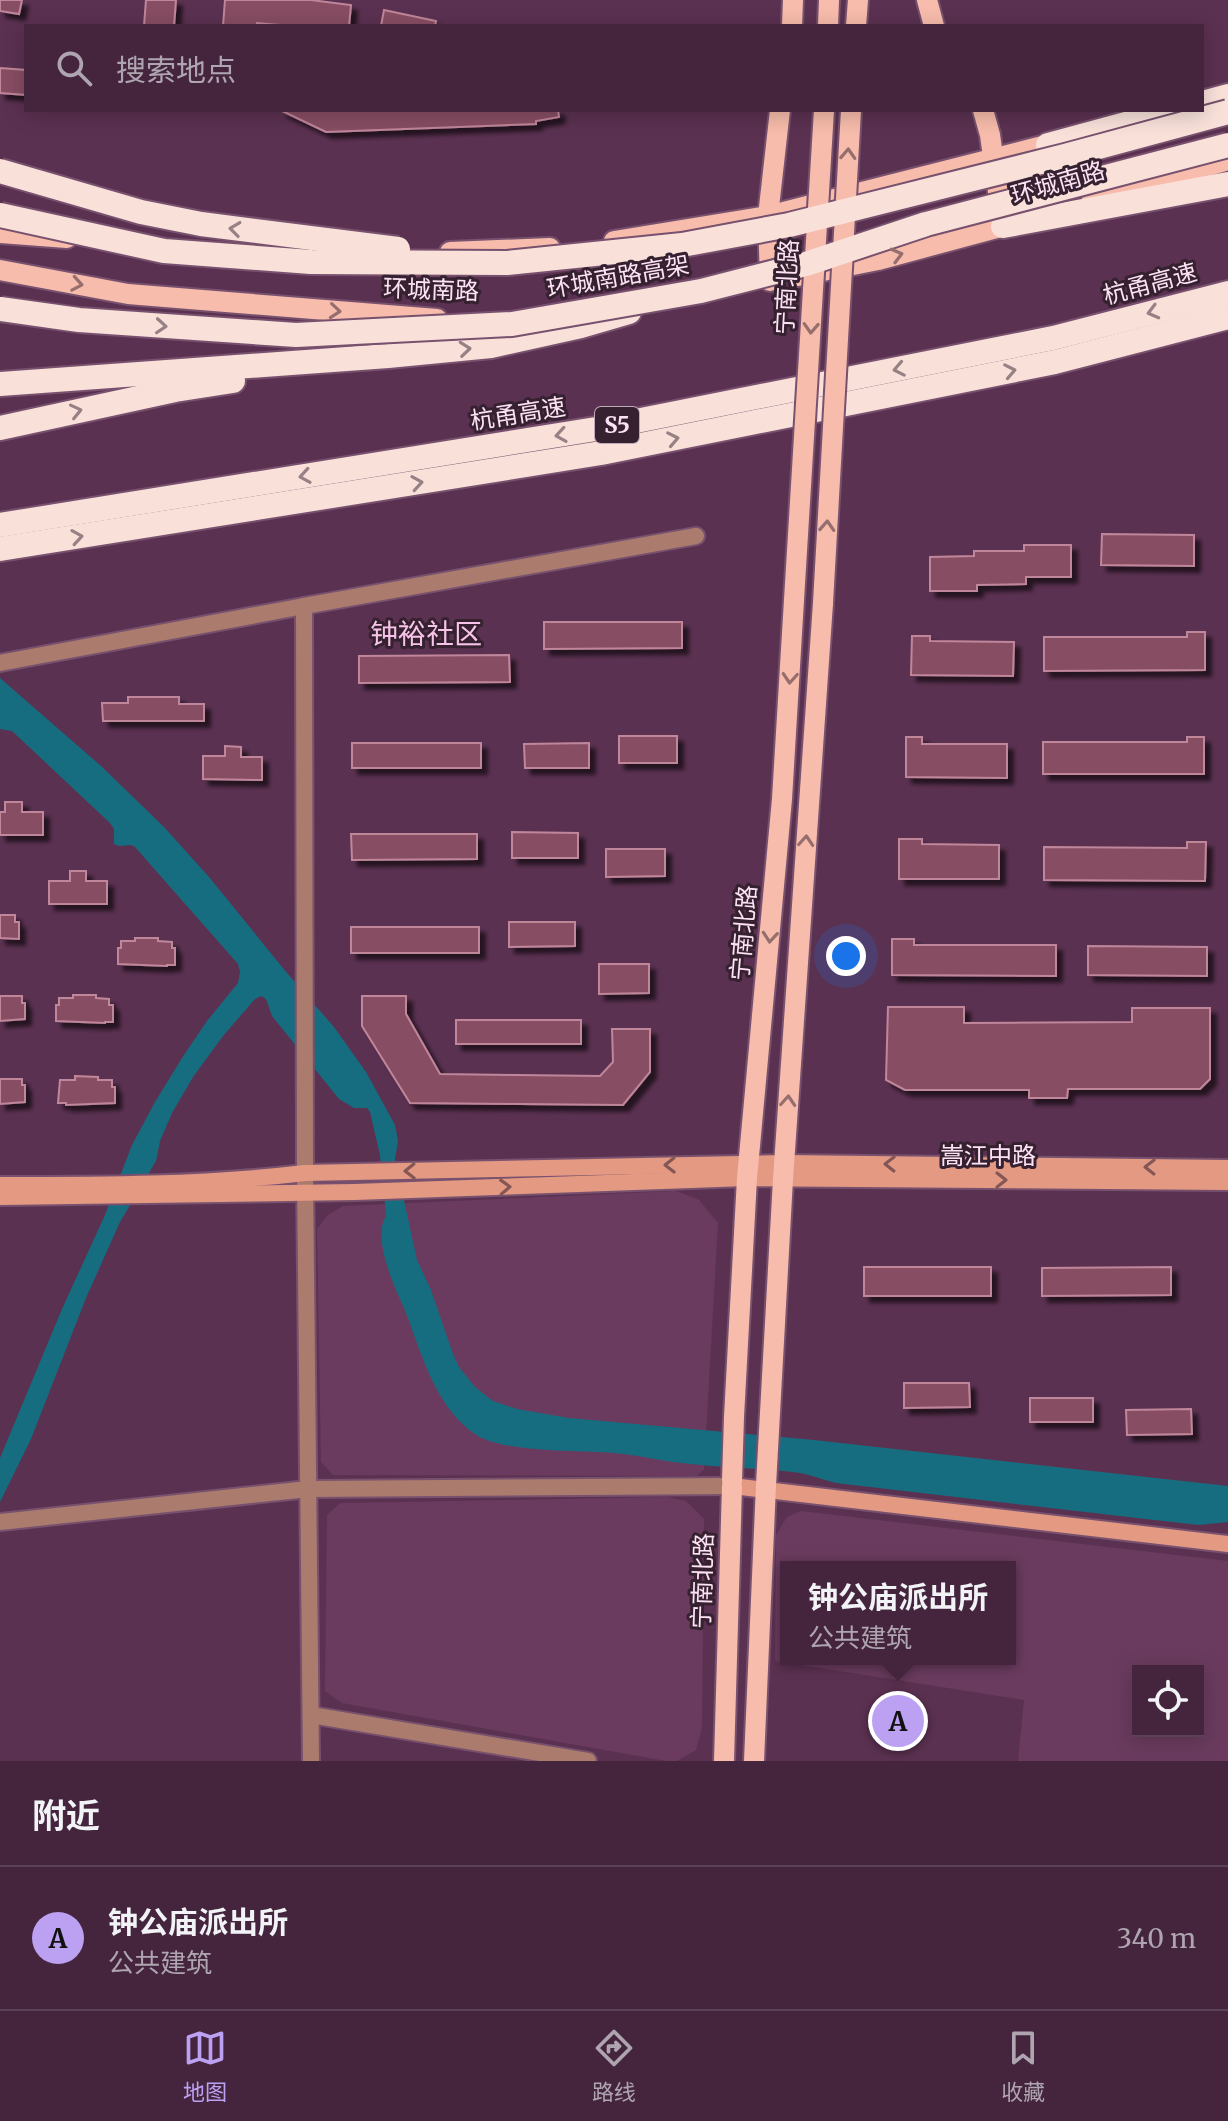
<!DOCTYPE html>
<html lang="zh">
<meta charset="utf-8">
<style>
:root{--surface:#44253d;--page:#4e3148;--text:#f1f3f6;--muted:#afa5b0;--line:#5c4257;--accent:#bca0f2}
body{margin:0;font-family:Merriweather,"Noto Sans SC",serif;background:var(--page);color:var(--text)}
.controls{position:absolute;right:24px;bottom:24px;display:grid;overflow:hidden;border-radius:0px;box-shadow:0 4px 20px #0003}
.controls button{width:72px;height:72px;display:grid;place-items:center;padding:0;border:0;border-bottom:2px solid var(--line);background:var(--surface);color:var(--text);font:40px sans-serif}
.you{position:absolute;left:846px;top:956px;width:28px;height:28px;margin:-20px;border:6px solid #fff;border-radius:50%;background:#1a73e8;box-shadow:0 0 0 12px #1a73e833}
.badge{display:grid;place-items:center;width:52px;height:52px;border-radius:50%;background:var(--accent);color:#111;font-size:26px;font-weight:700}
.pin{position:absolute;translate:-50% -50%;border:4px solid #fff;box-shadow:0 2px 8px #0006}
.popup{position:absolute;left:780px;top:1561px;width:236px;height:104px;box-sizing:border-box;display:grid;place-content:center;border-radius:0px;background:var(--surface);filter:drop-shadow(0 2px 6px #0005);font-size:26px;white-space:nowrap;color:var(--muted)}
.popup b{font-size:30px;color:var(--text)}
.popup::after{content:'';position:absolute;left:50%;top:100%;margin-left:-16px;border:16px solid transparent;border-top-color:var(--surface)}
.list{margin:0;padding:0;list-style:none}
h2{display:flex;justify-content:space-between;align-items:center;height:104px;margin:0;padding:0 32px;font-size:34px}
h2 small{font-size:26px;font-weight:400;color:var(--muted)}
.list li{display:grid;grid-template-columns:52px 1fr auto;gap:24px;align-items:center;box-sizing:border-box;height:144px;padding:0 32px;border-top:2px solid var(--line)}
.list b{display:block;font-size:30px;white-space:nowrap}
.list p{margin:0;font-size:26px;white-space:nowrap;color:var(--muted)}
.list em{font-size:26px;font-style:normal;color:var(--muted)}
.icon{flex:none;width:44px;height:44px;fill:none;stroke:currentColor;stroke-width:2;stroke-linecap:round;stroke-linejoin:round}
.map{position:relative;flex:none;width:1228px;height:1761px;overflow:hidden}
.search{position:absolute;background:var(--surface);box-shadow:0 4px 20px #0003;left:24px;right:24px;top:24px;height:88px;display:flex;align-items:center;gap:20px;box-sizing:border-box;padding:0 28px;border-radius:0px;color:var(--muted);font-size:30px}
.sheet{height:248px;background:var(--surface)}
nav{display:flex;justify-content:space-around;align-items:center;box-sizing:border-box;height:112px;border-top:2px solid var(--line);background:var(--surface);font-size:22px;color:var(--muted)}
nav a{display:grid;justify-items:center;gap:4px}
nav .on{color:var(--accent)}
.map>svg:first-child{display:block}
.built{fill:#6a3b5e;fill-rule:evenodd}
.water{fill:#176d80}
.building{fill:#874d63;stroke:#c0869a;stroke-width:2;filter:url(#shadow)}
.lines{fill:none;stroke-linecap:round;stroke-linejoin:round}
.street-casing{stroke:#78516e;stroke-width:20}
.secondary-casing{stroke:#78516e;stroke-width:20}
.primary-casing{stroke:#78516e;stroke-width:24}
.highway-casing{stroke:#78516e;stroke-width:28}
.street{stroke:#ab7b6d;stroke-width:16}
.secondary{stroke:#e49983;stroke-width:16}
.primary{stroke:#f7bcab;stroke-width:20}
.highway{stroke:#f9e1da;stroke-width:24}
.primary-bridge-casing{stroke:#78516e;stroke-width:24;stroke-linecap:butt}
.highway-bridge-casing{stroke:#78516e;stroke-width:28;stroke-linecap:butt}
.primary-bridge{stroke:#f7bcab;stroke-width:20}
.highway-bridge{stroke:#f9e1da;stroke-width:24}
.oneway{stroke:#966e6d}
.oneway2{stroke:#978184}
.oneway3{stroke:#845755}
.labels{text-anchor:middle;stroke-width:6;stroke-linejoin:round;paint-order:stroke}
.shield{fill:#35212f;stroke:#c0a8b9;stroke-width:2}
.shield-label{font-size:22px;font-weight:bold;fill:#fce2f4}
.street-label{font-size:24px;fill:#fce2f4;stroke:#35212f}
.quarter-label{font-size:28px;fill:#f7c3e8;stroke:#35212f}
</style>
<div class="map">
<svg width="1228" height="1761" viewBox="0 0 1228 1761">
<defs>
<filter id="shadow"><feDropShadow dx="6" dy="6" stdDeviation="2" flood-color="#0009"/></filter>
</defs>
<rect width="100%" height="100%" fill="#5b3151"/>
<!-- built -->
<g class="built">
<polygon points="676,1191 699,1200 718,1223 704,1469 697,1476 333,1475 321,1462 317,1229 328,1215 343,1206"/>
<polygon points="668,1497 686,1501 704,1519 702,1727 696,1750 677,1761 666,1761 342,1703 325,1691 327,1515 340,1503"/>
<path d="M801,1511L1228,1561V1761H1018L1024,1700L775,1661L776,1535L787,1517ZM1010,1567V1659H786V1567ZM1198,1671V1731H1138V1671Z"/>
</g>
<!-- water -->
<path class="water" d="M0,678L101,766L164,827L209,877L287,973L334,1027L366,1072L395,1125L398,1141L395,1159L417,1260L431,1290L453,1354L459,1367L475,1387L493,1401L517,1409L569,1418L814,1440L1228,1486V1522L1199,1525L1172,1522L836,1483C824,1480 812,1475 800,1473C764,1468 727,1468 691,1464C665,1462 639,1455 613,1453C578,1450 502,1453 475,1434C434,1406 421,1351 404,1308C394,1286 372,1238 386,1216L380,1155L370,1112L367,1108H354L339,1099L272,1016L266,999L261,996L255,999L223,1036L193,1077L172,1113L160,1141L156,1161L120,1222L86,1298L31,1439L0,1502V1458L62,1309L105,1215L132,1145L155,1102L182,1058L207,1021L238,983L240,972L238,964L135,847L131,845L119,846L114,844V829L110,823L12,731L0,729Z"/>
<!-- building -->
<g class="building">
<polygon points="0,0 22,0 19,14 0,11"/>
<polygon points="146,0 176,0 174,26 144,26"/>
<polygon points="225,0 311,0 351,5 349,26 292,26 257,23 257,26 223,26"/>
<polygon points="384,10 436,21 435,26 381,26"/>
<polygon points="0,68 26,70 26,95 0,93"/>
<polygon points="280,110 558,110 559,117 536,121 536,124 326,132"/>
<polygon points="1102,534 1194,535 1194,566 1101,565"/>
<polygon points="1024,545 1071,545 1071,577 1026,577 1026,584 977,585 977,591 930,591 930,557 974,556 974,551 1024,551"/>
<polygon points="544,622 682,622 682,648 544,649"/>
<polygon points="1187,632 1205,632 1205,670 1044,671 1044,637 1187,637"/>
<polygon points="912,636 930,636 930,641 1014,642 1013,676 911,675"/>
<polygon points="509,655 510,682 359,683 359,656"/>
<polygon points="128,697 179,697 179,704 204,704 204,721 103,721 102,703 128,703"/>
<rect x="619" y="736" width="58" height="27"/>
<polygon points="906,737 922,737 922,744 1007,744 1007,778 906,777"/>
<polygon points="1187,737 1204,737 1204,774 1043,774 1043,742 1187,742"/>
<rect x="352" y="743" width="129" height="25"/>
<polygon points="589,743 589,768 525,768 524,744"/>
<polygon points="225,746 241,747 241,757 262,757 262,780 203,779 203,756 225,756"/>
<polygon points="5,802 22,802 22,812 43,812 43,835 0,835 0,812 5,812"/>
<polygon points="512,832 578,833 578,858 512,858"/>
<polygon points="351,834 477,834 477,859 352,860"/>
<polygon points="899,839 922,839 922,844 999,845 999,879 899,879"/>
<polygon points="1187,842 1206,842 1205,881 1044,880 1044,847 1187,848"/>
<polygon points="606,849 665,849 665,876 606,877"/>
<polygon points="70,871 86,871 86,881 107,881 107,904 49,904 49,881 70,881"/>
<polygon points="0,915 15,915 15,922 19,922 19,939 0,938"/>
<polygon points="509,922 575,922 575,946 509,947"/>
<rect x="351" y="927" width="128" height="26"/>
<polygon points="135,938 158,938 158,941 172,942 172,948 175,948 175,965 167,965 167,966 118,964 118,948 121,948 121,941 135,941"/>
<polygon points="892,939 914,939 914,945 1056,945 1056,976 892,975"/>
<polygon points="1088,946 1207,947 1207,976 1088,975"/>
<polygon points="599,964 649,964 649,993 599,994"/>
<polygon points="73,995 96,995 96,998 109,999 109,1005 113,1005 113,1022 105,1022 105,1023 56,1021 56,1005 59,1005 59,998 73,998"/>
<polygon points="0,996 22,996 22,1003 25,1003 25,1019 0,1021"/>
<polygon points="362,996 406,996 406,1014 440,1074 600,1076 613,1062 612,1029 650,1029 650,1072 623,1105 410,1103 362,1026"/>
<polygon points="888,1007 964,1007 964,1023 1132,1022 1132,1008 1210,1008 1210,1079 1200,1089 1068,1089 1067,1098 1029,1098 1029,1090 905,1090 886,1080"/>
<rect x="456" y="1020" width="125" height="24"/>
<polygon points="75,1076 98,1077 98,1080 112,1080 112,1087 115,1087 115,1103 66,1105 66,1103 58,1103 60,1080 75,1080"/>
<polygon points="0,1079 22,1079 22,1085 25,1085 25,1102 0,1104"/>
<rect x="864" y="1267" width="127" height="29"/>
<polygon points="1171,1267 1171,1295 1042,1296 1042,1268"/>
<polygon points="904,1383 969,1383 970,1407 904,1408"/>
<rect x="1030" y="1398" width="63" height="24"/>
<polygon points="1191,1409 1192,1434 1127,1435 1126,1410"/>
</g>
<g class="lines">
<!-- street casing -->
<g class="street-casing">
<g id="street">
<polyline points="0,663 304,606"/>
<polyline points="0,1522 308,1489 732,1486"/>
<polyline points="311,1715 588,1761"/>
<polyline points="311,1761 305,1173 304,606 696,536"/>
</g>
</g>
<!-- secondary casing -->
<g class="secondary-casing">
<g id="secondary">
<path d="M0,1185C102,1185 204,1185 305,1173L784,1163L1228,1168"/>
<polyline points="0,1197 355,1192 747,1178 1228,1182"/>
<polyline points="732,1480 732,1486 1228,1544"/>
</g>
</g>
<!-- primary casing -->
<g class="primary-casing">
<g id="primary">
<polyline points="927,0 934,26"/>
<polyline points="792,26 793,0"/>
<polyline points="828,26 829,0"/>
<polyline points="856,26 858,0"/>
<polyline points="983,110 990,135 1002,220"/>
<polyline points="1092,200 1228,160"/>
<polyline points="0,233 67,238"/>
<polyline points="614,241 768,216 1062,141"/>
<polyline points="450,252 550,248"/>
<polyline points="0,270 128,294 437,319"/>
<polyline points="798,276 878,260 1015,223"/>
<polyline points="770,281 768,216 780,110"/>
<polyline points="732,1480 734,1417 747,1178 782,799 794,600"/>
<polyline points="724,1761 732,1486"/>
<polyline points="754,1761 766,1485 783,1179 823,603"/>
</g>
</g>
<!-- highway casing -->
<g class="highway-casing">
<g id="highway">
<polyline points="1202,103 1228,96"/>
<polyline points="1048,145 1177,110"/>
<polyline points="1003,226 1228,184"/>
<polyline points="0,384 388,356 491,346 581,326 629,312"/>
<polyline points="0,428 175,390 233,381"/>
<polyline points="0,525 596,429 1053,338 1228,293"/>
<polyline points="0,549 601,453 1055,362 1228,317"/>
</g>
</g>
<!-- street -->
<use href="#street" class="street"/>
<!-- secondary -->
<use href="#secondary" class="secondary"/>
<!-- primary -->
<use href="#primary" class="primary"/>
<!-- highway -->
<use href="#highway" class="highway"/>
<!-- primary-bridge casing -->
<g class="primary-bridge-casing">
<g id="primary-bridge">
<polyline points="794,600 824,110"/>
<polyline points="823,603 851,110"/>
</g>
</g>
<!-- highway-bridge casing -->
<g class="highway-bridge-casing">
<g id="highway-bridge">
<polyline points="0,171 141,212 201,224 398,249"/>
<polyline points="0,215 164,251 311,262 507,263 682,245 789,225 1065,156 1228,112"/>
<polyline points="0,309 79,320 296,335 512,324 701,291 806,264 926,224 1228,145"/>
</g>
</g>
<!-- primary-bridge -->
<use href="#primary-bridge" class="primary-bridge"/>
<!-- highway-bridge -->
<use href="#highway-bridge" class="highway-bridge"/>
</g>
<!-- one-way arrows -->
<defs><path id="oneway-chevron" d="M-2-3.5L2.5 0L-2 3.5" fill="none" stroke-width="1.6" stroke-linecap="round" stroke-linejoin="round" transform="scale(2)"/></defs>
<g class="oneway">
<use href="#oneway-chevron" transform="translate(848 154) rotate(-87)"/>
<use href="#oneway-chevron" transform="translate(897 255) rotate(-15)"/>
<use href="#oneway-chevron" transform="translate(77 284) rotate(10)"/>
<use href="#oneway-chevron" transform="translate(335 311) rotate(5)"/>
<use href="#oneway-chevron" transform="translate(811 328) rotate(93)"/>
<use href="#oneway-chevron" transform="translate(827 526) rotate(-87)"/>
<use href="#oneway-chevron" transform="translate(790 678) rotate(94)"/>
<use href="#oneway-chevron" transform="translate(806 841) rotate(-86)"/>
<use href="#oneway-chevron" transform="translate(770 937) rotate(95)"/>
<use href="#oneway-chevron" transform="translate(788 1101) rotate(-86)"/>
</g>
<g class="oneway2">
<use href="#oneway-chevron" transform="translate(235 229) rotate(-173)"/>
<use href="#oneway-chevron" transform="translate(1153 312) rotate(165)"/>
<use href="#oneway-chevron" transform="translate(161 326) rotate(4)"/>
<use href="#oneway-chevron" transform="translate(465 349) rotate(-6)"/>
<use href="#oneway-chevron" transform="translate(899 369) rotate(169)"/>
<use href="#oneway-chevron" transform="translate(1010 371) rotate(-11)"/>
<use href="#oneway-chevron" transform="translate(76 411) rotate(-13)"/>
<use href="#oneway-chevron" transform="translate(561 435) rotate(171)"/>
<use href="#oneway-chevron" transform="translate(673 439) rotate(-11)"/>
<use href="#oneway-chevron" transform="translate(305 476) rotate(171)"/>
<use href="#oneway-chevron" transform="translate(417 483) rotate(-9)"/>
<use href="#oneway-chevron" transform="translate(77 537) rotate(-9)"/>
</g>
<g class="oneway3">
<use href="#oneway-chevron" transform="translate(890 1164) rotate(-179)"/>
<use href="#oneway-chevron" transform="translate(670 1165) rotate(179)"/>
<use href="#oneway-chevron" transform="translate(1150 1167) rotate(-179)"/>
<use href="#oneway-chevron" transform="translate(410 1171) rotate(179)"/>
<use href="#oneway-chevron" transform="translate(1001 1180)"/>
<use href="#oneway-chevron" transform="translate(505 1187) rotate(-2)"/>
</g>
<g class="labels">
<!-- shield labels -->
<rect class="shield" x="595" y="407" width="44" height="36" rx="6"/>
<g class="shield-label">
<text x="617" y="433">S5</text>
</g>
<!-- street labels -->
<g class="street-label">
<text transform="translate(1058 183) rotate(-16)" y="8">环城南路</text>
<text transform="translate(618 277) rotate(-10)" y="8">环城南路高架</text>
<text transform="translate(1150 284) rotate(-15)" y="8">杭甬高速</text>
<text transform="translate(787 287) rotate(-87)" y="8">宁南北路</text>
<text transform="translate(431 290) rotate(2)" y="8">环城南路</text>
<text transform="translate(518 414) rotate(-9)" y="8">杭甬高速</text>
<text transform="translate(744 933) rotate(-85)" y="8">宁南北路</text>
<text x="988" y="1164">嵩江中路</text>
<text transform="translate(703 1581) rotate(-88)" y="8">宁南北路</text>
</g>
<!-- quarter labels -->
<g class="quarter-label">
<text x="426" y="644">钟裕社区</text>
</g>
</g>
</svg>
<div class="controls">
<button><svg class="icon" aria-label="locate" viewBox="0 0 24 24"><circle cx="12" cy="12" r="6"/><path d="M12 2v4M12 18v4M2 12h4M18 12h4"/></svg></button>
</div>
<div class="you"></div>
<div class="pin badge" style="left:898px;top:1721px">A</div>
<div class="popup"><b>钟公庙派出所</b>公共建筑</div>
<div class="search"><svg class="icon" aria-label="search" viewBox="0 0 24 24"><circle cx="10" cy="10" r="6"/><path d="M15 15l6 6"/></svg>搜索地点</div>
</div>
<section class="sheet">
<h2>附近<small></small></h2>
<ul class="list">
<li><span class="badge">A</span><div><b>钟公庙派出所</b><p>公共建筑</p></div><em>340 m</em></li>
</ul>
</section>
<nav>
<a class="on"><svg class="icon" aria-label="map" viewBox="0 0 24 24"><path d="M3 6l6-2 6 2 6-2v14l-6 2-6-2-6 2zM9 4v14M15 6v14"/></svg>地图</a>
<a><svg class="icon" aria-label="directions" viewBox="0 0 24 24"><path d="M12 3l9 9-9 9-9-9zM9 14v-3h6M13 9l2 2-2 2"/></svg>路线</a>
<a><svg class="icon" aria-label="saved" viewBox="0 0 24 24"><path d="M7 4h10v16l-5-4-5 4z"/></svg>收藏</a>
</nav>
